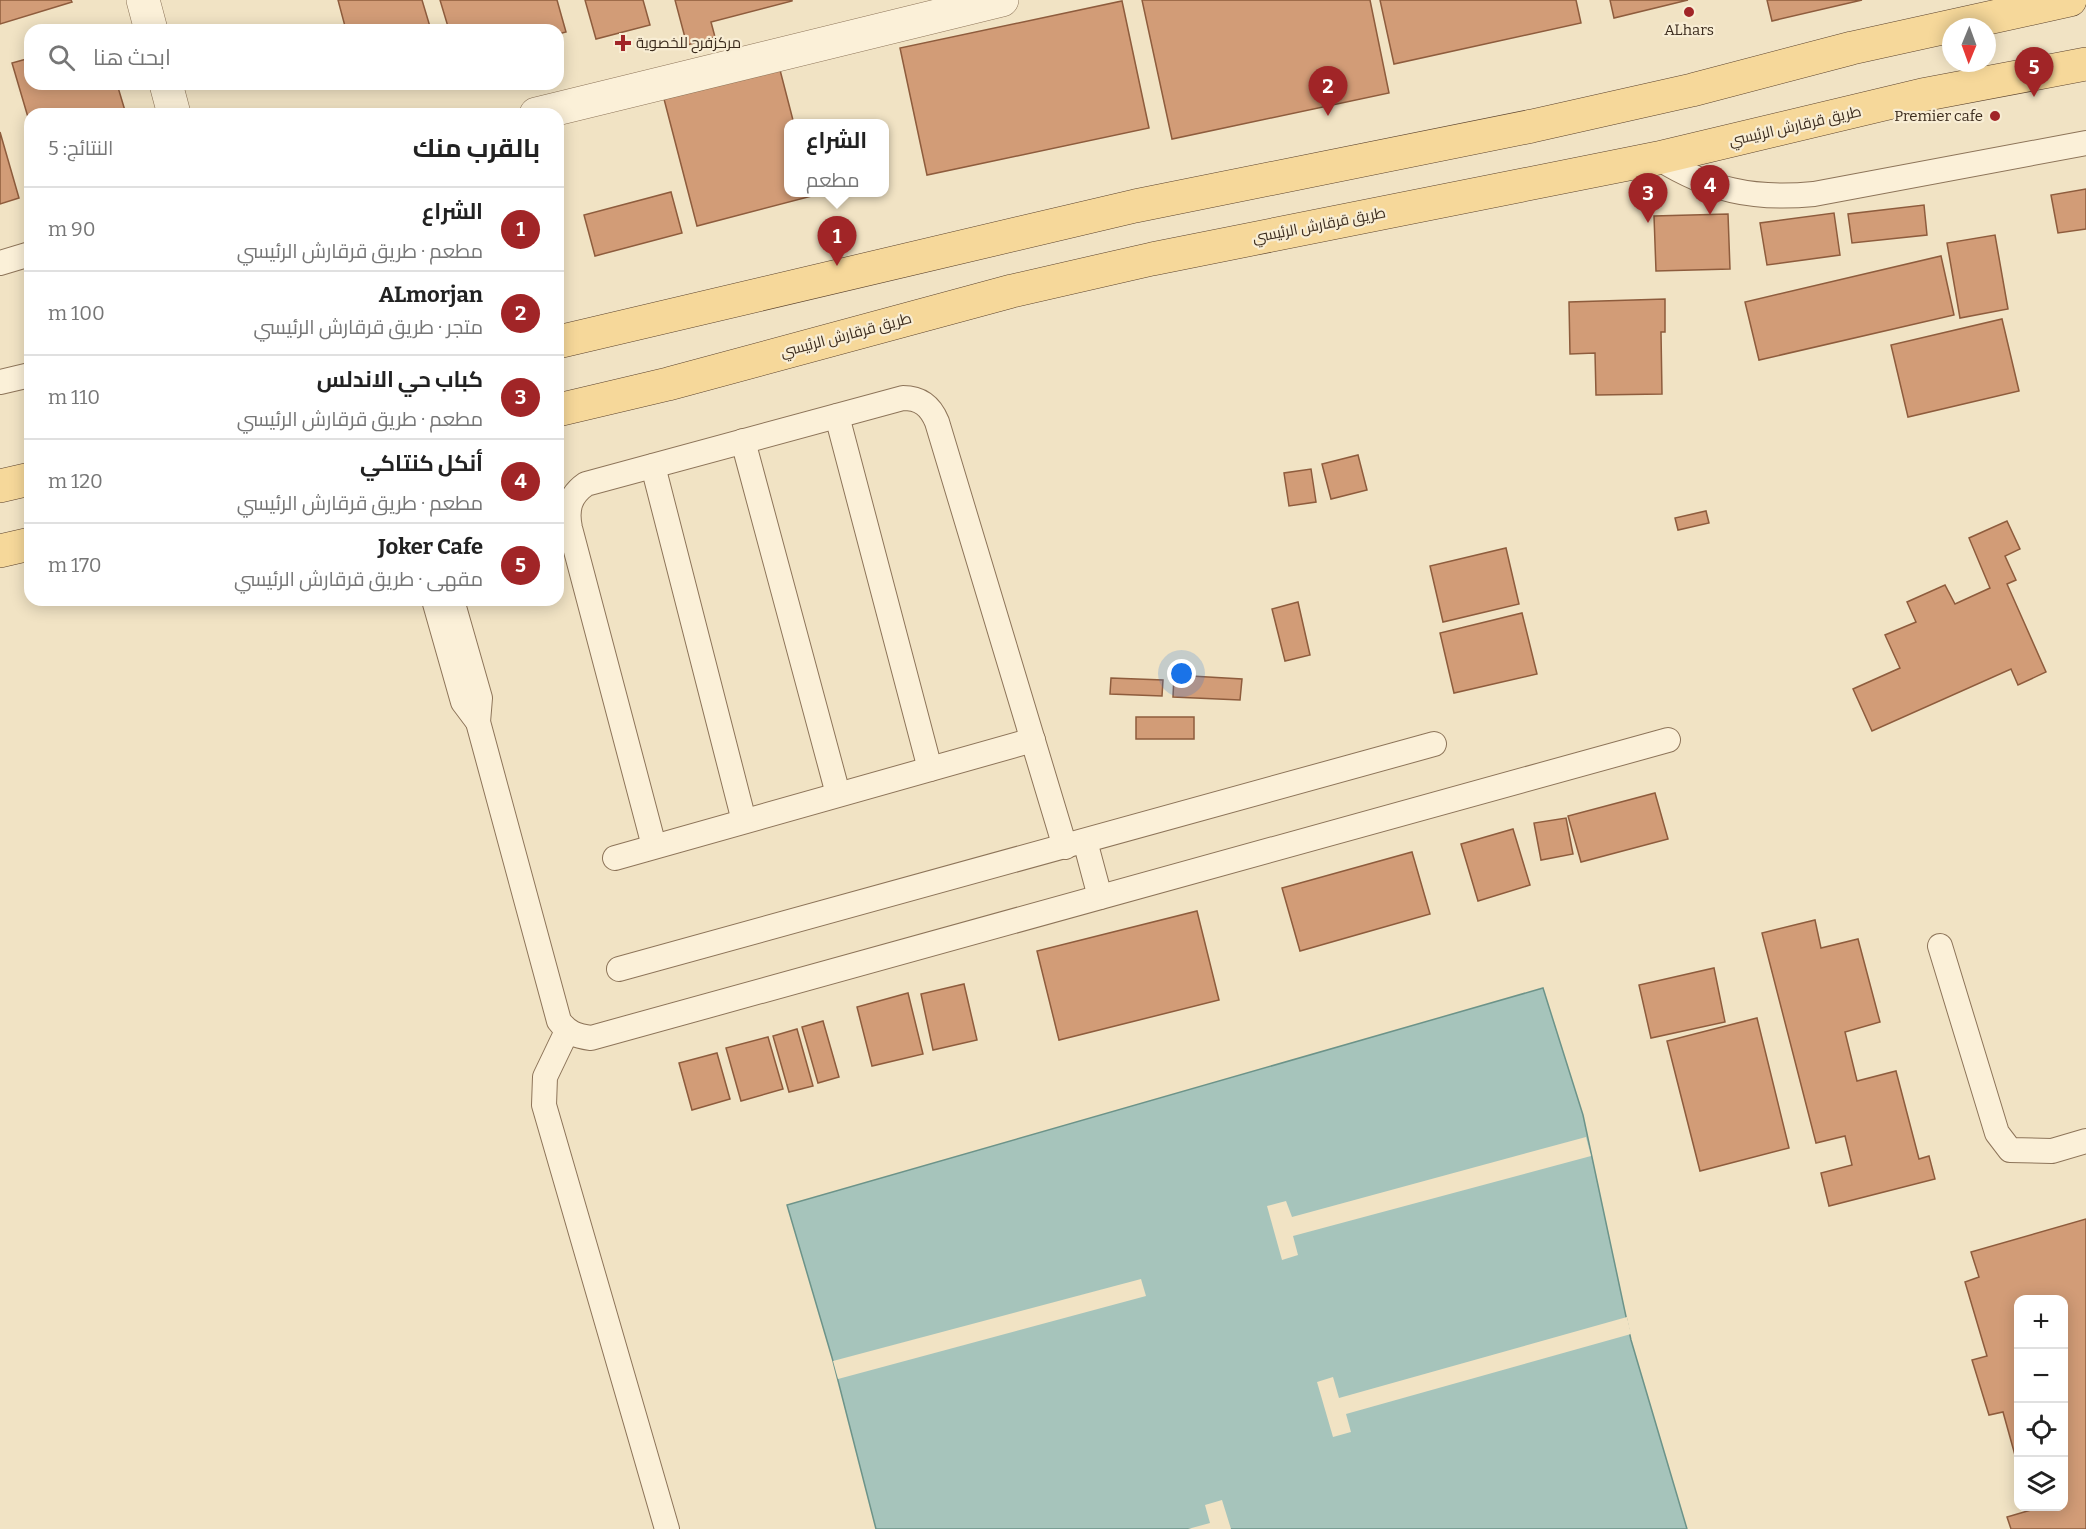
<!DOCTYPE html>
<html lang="ar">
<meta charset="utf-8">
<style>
:root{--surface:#fff;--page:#f6f6f6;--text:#222;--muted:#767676;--line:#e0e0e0;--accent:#a12527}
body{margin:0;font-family:Bitter,Cairo,serif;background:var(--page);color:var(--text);direction:rtl}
.controls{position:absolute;right:18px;bottom:18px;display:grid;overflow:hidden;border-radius:12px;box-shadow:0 3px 15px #0003}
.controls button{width:54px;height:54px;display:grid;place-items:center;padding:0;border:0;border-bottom:2px solid var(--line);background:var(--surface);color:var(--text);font:30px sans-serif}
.compass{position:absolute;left:1942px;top:18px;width:54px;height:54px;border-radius:50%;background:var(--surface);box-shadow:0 3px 15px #0003;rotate:181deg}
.you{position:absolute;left:1182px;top:674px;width:21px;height:21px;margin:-15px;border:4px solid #fff;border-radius:50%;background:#1a73e8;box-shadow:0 0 0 9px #1a73e833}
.badge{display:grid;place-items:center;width:39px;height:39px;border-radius:50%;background:var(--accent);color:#fff;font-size:20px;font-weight:700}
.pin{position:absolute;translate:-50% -50px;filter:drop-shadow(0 2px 3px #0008)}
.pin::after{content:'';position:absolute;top:32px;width:21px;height:18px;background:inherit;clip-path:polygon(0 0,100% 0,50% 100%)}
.popup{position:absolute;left:784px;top:119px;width:105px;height:78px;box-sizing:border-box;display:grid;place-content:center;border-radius:12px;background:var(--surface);filter:drop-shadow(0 2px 4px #0005);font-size:20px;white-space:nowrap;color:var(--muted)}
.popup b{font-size:22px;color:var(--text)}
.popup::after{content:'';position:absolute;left:50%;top:100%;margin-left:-12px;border:12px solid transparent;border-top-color:var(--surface)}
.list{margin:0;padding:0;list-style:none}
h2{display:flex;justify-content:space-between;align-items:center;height:78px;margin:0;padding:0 24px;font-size:26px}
h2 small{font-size:20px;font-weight:400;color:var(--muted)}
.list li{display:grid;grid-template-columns:39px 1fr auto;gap:18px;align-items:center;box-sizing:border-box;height:84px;padding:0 24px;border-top:2px solid var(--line)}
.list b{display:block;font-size:22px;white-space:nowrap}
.list p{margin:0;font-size:20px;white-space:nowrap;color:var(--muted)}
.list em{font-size:20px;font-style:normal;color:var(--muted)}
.icon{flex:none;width:33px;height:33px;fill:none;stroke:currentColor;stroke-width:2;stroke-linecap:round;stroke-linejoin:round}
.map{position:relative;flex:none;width:2086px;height:1529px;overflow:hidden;direction:ltr}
.search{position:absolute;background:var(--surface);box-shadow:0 3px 15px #0003;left:24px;top:24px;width:540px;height:66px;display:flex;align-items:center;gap:15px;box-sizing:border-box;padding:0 21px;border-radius:18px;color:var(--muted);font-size:22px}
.panel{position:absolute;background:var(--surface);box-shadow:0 3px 15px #0003;left:24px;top:108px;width:540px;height:498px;border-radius:18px;direction:rtl}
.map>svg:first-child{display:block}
.water{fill:#a6c4bb;stroke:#6c9389;stroke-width:1.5}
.pier{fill:#f1e3c4}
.building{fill:#d29c77;stroke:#8e5c3d;stroke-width:1.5}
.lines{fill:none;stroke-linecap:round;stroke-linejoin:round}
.lane-casing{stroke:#8d7459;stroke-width:26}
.street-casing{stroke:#8d7459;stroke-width:34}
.primary-casing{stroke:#5b422d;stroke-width:34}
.lane{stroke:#fbf0d8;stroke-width:24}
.street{stroke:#fbf0d8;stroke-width:33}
.primary{stroke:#f6d89a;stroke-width:33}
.poi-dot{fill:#a12527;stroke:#f8edd4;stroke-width:2}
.labels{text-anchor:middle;stroke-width:4.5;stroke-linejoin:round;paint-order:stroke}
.poi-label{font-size:15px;fill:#3c2c1e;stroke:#f8edd4}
.street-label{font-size:15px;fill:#3c2c1e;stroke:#f8edd4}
</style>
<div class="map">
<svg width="2086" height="1529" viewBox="0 0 2086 1529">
<rect width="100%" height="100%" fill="#f1e3c4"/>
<!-- water -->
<polygon class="water" points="1543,988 1583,1115 1631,1340 1687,1529 876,1529 833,1361 787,1205"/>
<!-- pier -->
<g class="pier">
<polygon points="1586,1137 1591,1156 1293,1236 1298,1255 1282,1260 1267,1206 1286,1201 1292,1217"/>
<polygon points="1141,1279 1146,1296 838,1379 833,1361"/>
<polygon points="1627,1317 1631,1334 1346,1414 1351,1432 1333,1437 1317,1382 1333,1377 1339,1398"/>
<polygon points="1222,1500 1231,1529 1188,1529 1210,1523 1205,1505"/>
</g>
<!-- building -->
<g class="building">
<polygon points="0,0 71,0 72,2 0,24"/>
<polygon points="338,0 422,0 431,30 346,30"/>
<polygon points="440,0 557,0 566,32 558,34 558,30 449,30"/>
<polygon points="585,0 643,0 650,25 596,39"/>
<polygon points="675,0 792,0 792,1 711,22 715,37 687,45"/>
<polygon points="1142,0 1370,0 1389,93 1172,139"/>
<polygon points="1380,0 1576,0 1581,23 1394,64"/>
<polygon points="1610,0 1688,0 1614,18"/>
<polygon points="1767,0 1862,0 1772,21"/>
<polygon points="1122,1 1149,128 927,175 900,48"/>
<polygon points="30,58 30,84 117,84 126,114 30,114 30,124 12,63"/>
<polygon points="780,70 794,124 789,124 789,192 812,192 812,196 697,226 664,99"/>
<polygon points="0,132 19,198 0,204"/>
<polygon points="2086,189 2086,229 2058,233 2051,195"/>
<polygon points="671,192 682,233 595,256 584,215"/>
<polygon points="1924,205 1927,235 1852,243 1848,214"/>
<polygon points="1834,213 1840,255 1767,265 1760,223"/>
<polygon points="1728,214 1730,269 1656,271 1654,216"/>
<polygon points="1995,235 2008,309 1960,318 1947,243"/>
<polygon points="1941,256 1954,315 1759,360 1745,302"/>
<polygon points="1665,299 1665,332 1661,332 1662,394 1596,395 1595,353 1570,354 1569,302"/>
<polygon points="2002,319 2019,391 1908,417 1891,345"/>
<polygon points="1358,455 1367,490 1331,499 1322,464"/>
<polygon points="1311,469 1316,502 1289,506 1284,473"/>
<polygon points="1706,511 1709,523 1678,530 1675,518"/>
<polygon points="2007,521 2020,549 2005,556 2016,580 2007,584 2046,672 2018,685 2011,669 1872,731 1853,689 1900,668 1885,635 1916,622 1907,602 1945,585 1955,604 1990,588 1969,538"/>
<polygon points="1506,548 1519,604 1443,622 1430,566"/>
<polygon points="1298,602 1310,655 1285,661 1272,609"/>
<polygon points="1522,613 1537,674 1454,693 1440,633"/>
<polygon points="1174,675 1242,679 1240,700 1173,697"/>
<polygon points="1111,678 1163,680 1162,696 1110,694"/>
<rect x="1136" y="717" width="58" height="22"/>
<polygon points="1655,793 1668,839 1581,862 1568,816"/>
<polygon points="1566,818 1573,854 1541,860 1534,823"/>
<polygon points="1513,829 1530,885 1478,901 1461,844"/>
<polygon points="1412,852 1430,914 1300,951 1282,888"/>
<polygon points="1197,911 1219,1000 1059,1040 1037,951"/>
<polygon points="1815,920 1821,948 1858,939 1880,1022 1845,1032 1857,1081 1896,1071 1919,1159 1929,1156 1935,1179 1829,1206 1821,1173 1852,1165 1845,1136 1816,1143 1762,933"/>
<polygon points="1714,968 1725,1022 1651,1038 1639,985"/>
<polygon points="964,984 977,1040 933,1050 921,994"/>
<polygon points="908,993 923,1054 872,1066 857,1007"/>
<polygon points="1757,1018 1789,1148 1700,1171 1667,1041"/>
<polygon points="823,1021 839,1077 818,1083 802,1027"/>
<polygon points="797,1029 813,1086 789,1092 773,1036"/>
<polygon points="768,1037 783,1089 741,1101 726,1048"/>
<polygon points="717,1053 730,1099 692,1110 679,1063"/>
<polygon points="2086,1219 2086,1529 2011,1529 2007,1517 2031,1510 2030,1506 2064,1506 2064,1300 2018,1300 2018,1466 2003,1412 1989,1415 1972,1360 1987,1356 1965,1282 1979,1277 1971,1252"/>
</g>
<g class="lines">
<!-- lane casing -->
<g class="lane-casing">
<g id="lane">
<path d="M1658,158C1710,190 1752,200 1814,194L2086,143"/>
<polyline points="0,263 30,254"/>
<polyline points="0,382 30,375"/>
<polyline points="837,416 930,769"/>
<polyline points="743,441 838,794"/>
<polyline points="653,466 744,821"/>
<polyline points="434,600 463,702 478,722"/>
<path d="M452,600L480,698L478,722L559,1021C568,1033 576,1036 591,1038L1668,740"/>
<polyline points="1085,841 1100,897"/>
<path d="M654,846L570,528C566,509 570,495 586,484L903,398C920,398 930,405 937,422L1065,847"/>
<polyline points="615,858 1033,740"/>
<polyline points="1940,946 1997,1133 2010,1150 2052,1151 2086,1141"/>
<polyline points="619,969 1434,744"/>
<polyline points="567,1031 545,1077 544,1105 667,1529"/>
</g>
</g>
<!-- street casing -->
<g class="street-casing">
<g id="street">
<polyline points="143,0 151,30"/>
<polyline points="166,84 174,114"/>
<polyline points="536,114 1002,0"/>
</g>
</g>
<!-- primary casing -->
<g class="primary-casing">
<g id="primary">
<polyline points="558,342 1135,206 1532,126 1692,90 1852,48 2070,0"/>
<polyline points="558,410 668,384 1012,291 1152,259 1658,158 1922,95 2086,64"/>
<polyline points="0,486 30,479"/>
<polyline points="0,551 30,544"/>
</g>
</g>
<!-- lane -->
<use href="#lane" class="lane"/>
<!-- street -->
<use href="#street" class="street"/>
<!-- primary -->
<use href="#primary" class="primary"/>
</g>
<!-- markers -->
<g class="poi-dot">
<circle cx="1689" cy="12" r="6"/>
<path d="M620 34h6v6h6v6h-6v6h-6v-6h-6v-6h6z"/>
<circle cx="1995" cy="116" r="6"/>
</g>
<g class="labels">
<!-- poi labels -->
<g class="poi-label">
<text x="1689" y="35">ALhars</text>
<text x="636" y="48" text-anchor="start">مركزفرح للخصوية</text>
<text x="1983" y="121" text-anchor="end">Premier cafe</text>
</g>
<!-- street labels -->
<g class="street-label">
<text transform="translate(1795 126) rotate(-13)" y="5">طريق قرقارش الرئيسي</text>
<text transform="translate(1319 225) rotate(-11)" y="5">طريق قرقارش الرئيسي</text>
<text transform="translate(846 335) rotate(-15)" y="5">طريق قرقارش الرئيسي</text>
</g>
</g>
</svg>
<div class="controls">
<button>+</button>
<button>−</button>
<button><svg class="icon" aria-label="locate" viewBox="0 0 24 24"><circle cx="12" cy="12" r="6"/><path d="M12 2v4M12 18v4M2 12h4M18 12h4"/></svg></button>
<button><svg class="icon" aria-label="layers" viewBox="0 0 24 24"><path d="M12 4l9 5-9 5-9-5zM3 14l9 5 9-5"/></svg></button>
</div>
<svg class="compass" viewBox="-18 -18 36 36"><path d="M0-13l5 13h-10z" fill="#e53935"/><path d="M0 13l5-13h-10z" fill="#767676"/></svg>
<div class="you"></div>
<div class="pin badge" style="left:837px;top:266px">1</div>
<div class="popup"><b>الشراع</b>مطعم</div>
<div class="pin badge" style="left:1328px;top:116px">2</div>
<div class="pin badge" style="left:1648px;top:223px">3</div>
<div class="pin badge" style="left:1710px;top:215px">4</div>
<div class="pin badge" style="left:2034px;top:97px">5</div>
<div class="search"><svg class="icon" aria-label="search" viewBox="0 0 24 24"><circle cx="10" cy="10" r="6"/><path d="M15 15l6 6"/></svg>ابحث هنا</div>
<section class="panel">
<h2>بالقرب منك<small>النتائج: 5</small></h2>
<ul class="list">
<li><span class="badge">1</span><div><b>الشراع</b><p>مطعم · طريق قرقارش الرئيسي</p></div><em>90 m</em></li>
<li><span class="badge">2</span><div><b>ALmorjan</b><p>متجر · طريق قرقارش الرئيسي</p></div><em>100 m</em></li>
<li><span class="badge">3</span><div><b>كباب حي الاندلس</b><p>مطعم · طريق قرقارش الرئيسي</p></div><em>110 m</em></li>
<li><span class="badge">4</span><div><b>أنكل كنتاكي</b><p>مطعم · طريق قرقارش الرئيسي</p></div><em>120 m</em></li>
<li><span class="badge">5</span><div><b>Joker Cafe</b><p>مقهى · طريق قرقارش الرئيسي</p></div><em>170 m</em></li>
</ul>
</section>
</div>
